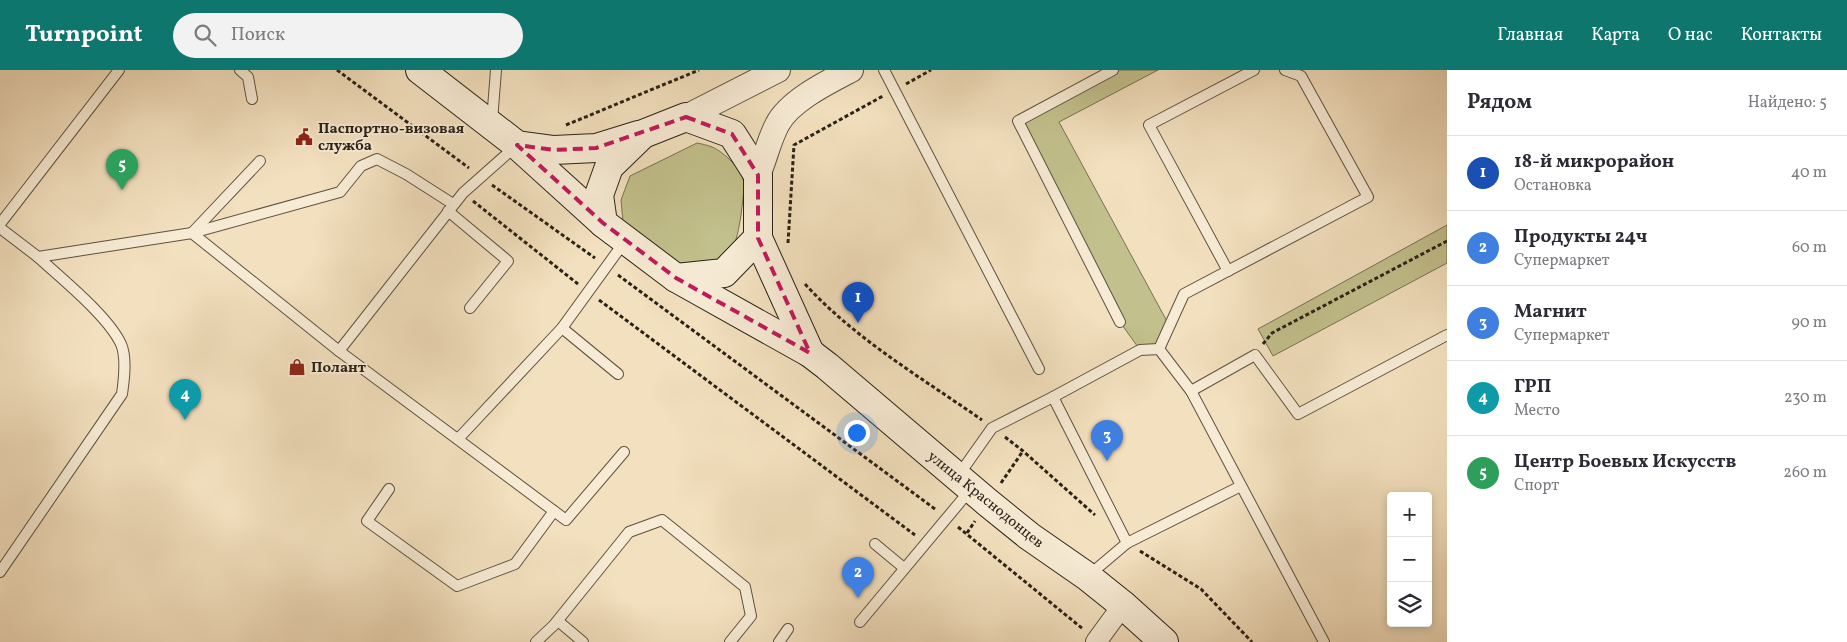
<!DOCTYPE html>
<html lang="ru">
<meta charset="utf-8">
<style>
:root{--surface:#fff;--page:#f2f2f3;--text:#2b2b33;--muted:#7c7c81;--line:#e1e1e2;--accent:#0f766e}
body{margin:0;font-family:Vollkorn,serif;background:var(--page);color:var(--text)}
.controls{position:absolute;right:15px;bottom:15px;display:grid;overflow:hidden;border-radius:5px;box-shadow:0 2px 8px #0003}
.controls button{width:45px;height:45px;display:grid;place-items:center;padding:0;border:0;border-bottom:1px solid var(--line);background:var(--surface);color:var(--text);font:25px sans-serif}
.you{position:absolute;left:856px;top:362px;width:18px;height:18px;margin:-12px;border:4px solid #fff;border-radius:50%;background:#1a73e8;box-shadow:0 0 0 8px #1a73e833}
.badge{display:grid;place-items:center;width:32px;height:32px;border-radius:50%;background:var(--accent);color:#fff;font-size:16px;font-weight:700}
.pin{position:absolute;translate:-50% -41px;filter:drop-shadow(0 1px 2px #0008)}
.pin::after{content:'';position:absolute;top:26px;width:18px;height:15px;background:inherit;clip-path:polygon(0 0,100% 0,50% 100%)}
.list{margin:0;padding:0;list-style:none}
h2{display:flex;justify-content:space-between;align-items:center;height:65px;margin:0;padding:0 20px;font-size:21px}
h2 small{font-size:16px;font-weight:400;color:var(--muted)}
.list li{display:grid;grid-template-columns:32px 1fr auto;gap:15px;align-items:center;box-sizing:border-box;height:75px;padding:0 20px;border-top:1px solid var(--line)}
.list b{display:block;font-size:19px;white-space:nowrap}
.list p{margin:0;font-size:16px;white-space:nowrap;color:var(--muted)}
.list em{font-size:16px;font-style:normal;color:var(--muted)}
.icon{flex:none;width:28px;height:28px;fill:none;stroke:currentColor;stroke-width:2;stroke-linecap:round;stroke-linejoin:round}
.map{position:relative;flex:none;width:1447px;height:572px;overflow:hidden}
header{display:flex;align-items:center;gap:30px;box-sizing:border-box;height:70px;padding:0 25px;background:var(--accent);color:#fff}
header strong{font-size:24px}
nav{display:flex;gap:28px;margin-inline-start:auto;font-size:18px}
.search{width:350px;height:45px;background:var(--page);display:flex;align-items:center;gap:12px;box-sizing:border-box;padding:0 18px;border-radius:28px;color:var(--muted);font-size:19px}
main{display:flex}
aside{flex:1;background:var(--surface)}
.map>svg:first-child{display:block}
.grass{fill:#c2c08c;stroke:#767152}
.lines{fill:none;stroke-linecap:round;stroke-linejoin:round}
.service-casing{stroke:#5d5241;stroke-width:12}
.minor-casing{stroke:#5d5241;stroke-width:22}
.tertiary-casing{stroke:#5d5241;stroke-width:26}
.secondary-casing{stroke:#2b2217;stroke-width:30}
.path{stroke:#2b2217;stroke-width:3;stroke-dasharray:4 2.5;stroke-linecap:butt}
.service{stroke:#f7ebd5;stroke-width:10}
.minor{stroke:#f7ebd5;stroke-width:20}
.tertiary{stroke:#f7ebd5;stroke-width:24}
.secondary{stroke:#f7ebd5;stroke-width:28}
.marked{fill:none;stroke:#c2185b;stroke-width:4;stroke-dasharray:10 6;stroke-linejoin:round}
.labels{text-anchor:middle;stroke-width:4;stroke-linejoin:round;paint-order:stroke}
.poi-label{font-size:15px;font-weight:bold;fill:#2b2217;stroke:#f7ebd5;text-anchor:start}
.street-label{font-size:15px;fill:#2b2217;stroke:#f7ebd5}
</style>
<header>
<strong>Turnpoint</strong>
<div class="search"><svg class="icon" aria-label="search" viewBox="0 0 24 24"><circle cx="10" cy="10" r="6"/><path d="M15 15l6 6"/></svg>Поиск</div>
<nav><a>Главная</a><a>Карта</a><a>О нас</a><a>Контакты</a></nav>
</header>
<main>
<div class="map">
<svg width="1447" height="572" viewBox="0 0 1447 572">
<rect width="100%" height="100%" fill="#f3e0be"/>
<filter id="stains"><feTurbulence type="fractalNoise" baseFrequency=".004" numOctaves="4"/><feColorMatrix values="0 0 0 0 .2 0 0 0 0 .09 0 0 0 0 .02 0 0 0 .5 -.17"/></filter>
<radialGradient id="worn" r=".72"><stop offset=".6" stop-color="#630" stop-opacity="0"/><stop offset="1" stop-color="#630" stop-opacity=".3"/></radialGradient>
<!-- grass -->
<g class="grass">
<polygon points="1113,0 1158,0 1059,52 1169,255 1159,279 1140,280 1120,252 1018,51"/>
<path d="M697,73C702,74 707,75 712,77C724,82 743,100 744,114C744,124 742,135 741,145C738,164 735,180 723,196L678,200L623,152L621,130L630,106Z"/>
<polygon points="1447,155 1447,193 1273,286 1258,259"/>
</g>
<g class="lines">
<!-- service casing -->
<g class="service-casing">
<g id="service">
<polyline points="240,0 248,7 252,29"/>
<polyline points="884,0 1039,299"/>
<polyline points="1113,0 1018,51 1120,252"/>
<polyline points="492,51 496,0"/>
<polyline points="516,76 463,123 339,281 566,450 624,382"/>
<polyline points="260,91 192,163 339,281"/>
<polyline points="448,141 508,191 470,238"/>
<polyline points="0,154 119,0"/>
<polyline points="0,158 38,187 192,163 340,122 361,96 377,89 406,104 453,134"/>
<polyline points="1228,201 1149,55 1254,0"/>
<polyline points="562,258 618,304"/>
<polyline points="1159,279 1184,224 1368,127 1301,6 1285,0"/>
<polyline points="1191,321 1255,285 1298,344 1447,265"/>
<polyline points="1053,327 1127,473"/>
<polyline points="458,369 562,258 625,171"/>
<polyline points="958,406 992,358 1053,327 1140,280 1159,279 1191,321 1324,572"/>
<polyline points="389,419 367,451 457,516 515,494 554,441"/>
<polyline points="875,474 904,498"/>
<path d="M0,502L122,324C124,310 127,288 121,274C108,246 62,209 38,187"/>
<polyline points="1088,506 1127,473 1241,416"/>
<polyline points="558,551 583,572"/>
<polyline points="860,552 971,419"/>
<polyline points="536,572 554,555 629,462 662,450 745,517 751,546 730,572"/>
<polyline points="779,572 788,559"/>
</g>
</g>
<!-- minor casing -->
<g class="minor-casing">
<polyline id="minor" points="1096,572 1123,535"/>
</g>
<!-- tertiary casing -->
<g class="tertiary-casing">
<g id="tertiary">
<polyline points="686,47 778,0"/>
<path d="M758,105C765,89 769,70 777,55C789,31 828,12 851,0"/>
</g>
</g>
<!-- secondary casing -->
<g class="secondary-casing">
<g id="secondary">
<polyline points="420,0 517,75 603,153"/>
<polygon points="686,47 732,64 758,105 758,168 724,203 676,208 603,153 599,125 609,97 643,64"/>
<polyline points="517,75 554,80 596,78 638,65"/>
<polyline points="758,168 810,283"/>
<polyline points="676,208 810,283 827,296 987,432 1029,466 1088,507 1123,535 1164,572"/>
</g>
</g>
<!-- path -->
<g class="path">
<polyline points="337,0 469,98"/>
<polyline points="906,14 931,0"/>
<polyline points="566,55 699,0"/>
<polyline points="492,115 595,188"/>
<polyline points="473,131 578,214"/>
<polyline points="788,173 794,75 883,26"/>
<polyline points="618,205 935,439"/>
<path d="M805,214C855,269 922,308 982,350"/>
<polyline points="599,230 915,465"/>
<polyline points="1263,274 1272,263 1447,171"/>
<polyline points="1005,367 1023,381 1095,445"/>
<polyline points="1001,413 1023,381"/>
<polyline points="958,457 1083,559"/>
<polyline points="967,463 975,451"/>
<polyline points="1140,481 1201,519 1252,572"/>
</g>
<!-- service -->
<use href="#service" class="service"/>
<!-- minor -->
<use href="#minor" class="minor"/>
<!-- tertiary -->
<use href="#tertiary" class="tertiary"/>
<!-- secondary -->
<use href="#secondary" class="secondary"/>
</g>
<!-- marked area -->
<path class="marked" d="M686,47L732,64L758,105V168L810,283L676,208L603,153L517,75L554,80L596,78Z"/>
<!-- icons -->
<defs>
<g id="civic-bare" transform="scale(1.35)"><path d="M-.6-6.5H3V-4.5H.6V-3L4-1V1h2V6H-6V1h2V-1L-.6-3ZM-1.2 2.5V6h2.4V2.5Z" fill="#8f2418" stroke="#f7ebd5" stroke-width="2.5" paint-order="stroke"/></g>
<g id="shop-bare" transform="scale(1.35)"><path d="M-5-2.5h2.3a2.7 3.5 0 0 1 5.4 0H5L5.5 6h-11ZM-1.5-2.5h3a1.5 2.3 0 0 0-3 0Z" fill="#8f2418" stroke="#f7ebd5" stroke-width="2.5" paint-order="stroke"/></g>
</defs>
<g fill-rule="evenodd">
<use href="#civic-bare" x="304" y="67"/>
<use href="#shop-bare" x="297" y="297"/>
</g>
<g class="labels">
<!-- poi labels -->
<g class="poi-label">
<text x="318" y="63">Паспортно-визовая<tspan x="318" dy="17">служба</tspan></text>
<text x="311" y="302">Полант</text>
</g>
<!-- street labels -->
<g class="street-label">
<text transform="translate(986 429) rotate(39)" y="5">улица Краснодонцев</text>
</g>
</g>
<rect width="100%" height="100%" filter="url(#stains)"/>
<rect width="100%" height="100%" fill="url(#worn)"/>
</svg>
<div class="controls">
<button>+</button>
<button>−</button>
<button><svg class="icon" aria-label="layers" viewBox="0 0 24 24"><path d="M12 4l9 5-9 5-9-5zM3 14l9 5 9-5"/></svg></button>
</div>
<div class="you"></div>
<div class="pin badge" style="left:858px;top:253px;background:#1a4fb4">1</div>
<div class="pin badge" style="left:858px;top:528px;background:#3f7fe0">2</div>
<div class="pin badge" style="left:1107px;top:391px;background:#3f7fe0">3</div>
<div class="pin badge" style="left:185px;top:350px;background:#0f9aa8">4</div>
<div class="pin badge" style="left:122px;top:120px;background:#2e9e5b">5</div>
</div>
<aside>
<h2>Рядом<small>Найдено: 5</small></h2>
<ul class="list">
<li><span class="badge" style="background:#1a4fb4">1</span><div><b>18-й микрорайон</b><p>Остановка</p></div><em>40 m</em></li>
<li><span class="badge" style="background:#3f7fe0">2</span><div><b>Продукты 24ч</b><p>Супермаркет</p></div><em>60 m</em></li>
<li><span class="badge" style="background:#3f7fe0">3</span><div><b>Магнит</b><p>Супермаркет</p></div><em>90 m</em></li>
<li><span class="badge" style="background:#0f9aa8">4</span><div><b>ГРП</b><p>Место</p></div><em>230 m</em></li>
<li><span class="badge" style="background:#2e9e5b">5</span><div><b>Центр Боевых Искусств</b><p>Спорт</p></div><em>260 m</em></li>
</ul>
</aside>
</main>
